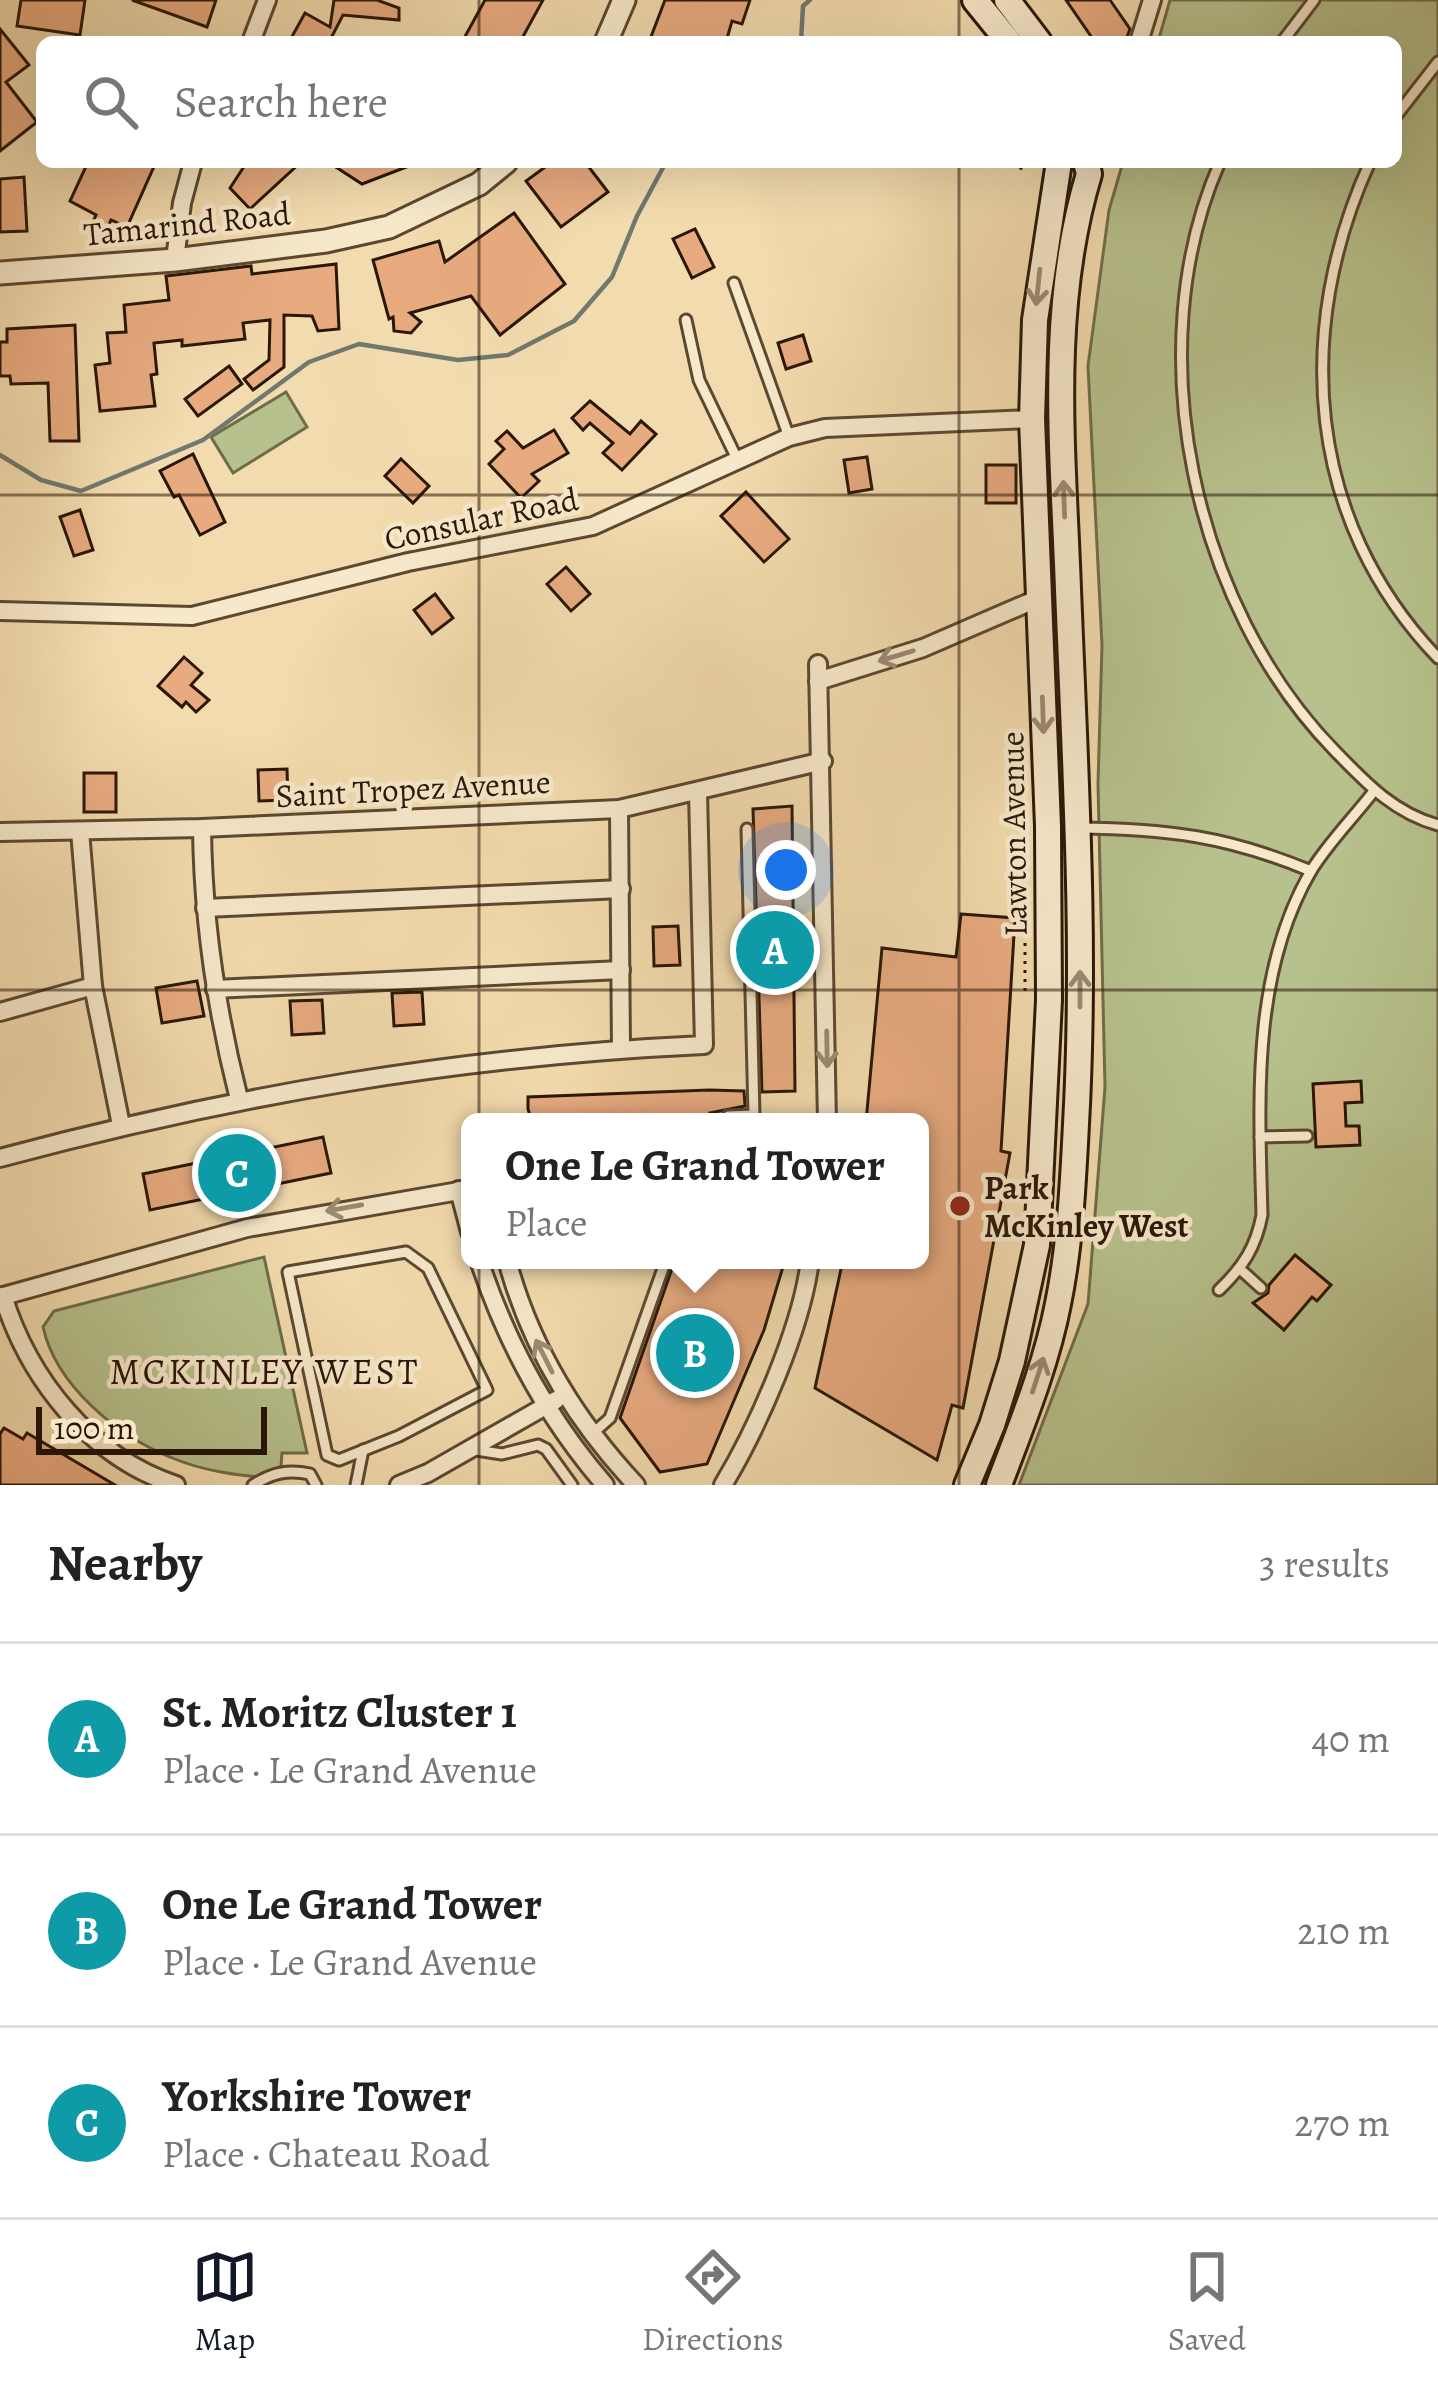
<!DOCTYPE html>
<meta charset="utf-8">
<style>
:root{--surface:#fff;--page:#f6f6f6;--text:#222;--muted:#767676;--line:#e0e0e0;--accent:#111827}
body{margin:0;font-family:Alegreya,serif;background:var(--page);color:var(--text)}
.scale{position:absolute;left:36px;bottom:30px;width:231px;box-sizing:border-box;padding-left:12px;border:6px solid #2a1707;border-top:0;font-size:33px;line-height:42px;white-space:nowrap;color:#2a1707;-webkit-text-stroke:9px #f7e8ca;paint-order:stroke}
.you{position:absolute;left:786px;top:870px;width:42px;height:42px;margin:-30px;border:9px solid #fff;border-radius:50%;background:#1a73e8;box-shadow:0 0 0 18px #1a73e833}
.badge{display:grid;place-items:center;width:78px;height:78px;border-radius:50%;background:var(--accent);color:#fff;font-size:39px;font-weight:700}
.pin{position:absolute;translate:-50% -50%;border:6px solid #fff;box-shadow:0 3px 12px #0006}
.popup{position:absolute;left:461px;top:1113px;width:468px;height:156px;box-sizing:border-box;display:grid;place-content:center;border-radius:18px;background:var(--surface);filter:drop-shadow(0 3px 9px #0005);font-size:39px;white-space:nowrap;color:var(--muted)}
.popup b{font-size:45px;color:var(--text)}
.popup::after{content:'';position:absolute;left:50%;top:100%;margin-left:-24px;border:24px solid transparent;border-top-color:var(--surface)}
.list{margin:0;padding:0;list-style:none}
h2{display:flex;justify-content:space-between;align-items:center;height:156px;margin:0;padding:0 48px;font-size:51px}
h2 small{font-size:39px;font-weight:400;color:var(--muted)}
.list li{display:grid;grid-template-columns:78px 1fr auto;gap:36px;align-items:center;box-sizing:border-box;height:192px;padding:0 48px;border-top:3px solid var(--line)}
.list b{display:block;font-size:45px;white-space:nowrap}
.list p{margin:0;font-size:39px;white-space:nowrap;color:var(--muted)}
.list em{font-size:39px;font-style:normal;color:var(--muted)}
.icon{flex:none;width:66px;height:66px;fill:none;stroke:currentColor;stroke-width:2;stroke-linecap:round;stroke-linejoin:round}
.map{position:relative;flex:none;width:1438px;height:1485px;overflow:hidden}
.search{position:absolute;background:var(--surface);box-shadow:0 12px 48px #0002;left:36px;right:36px;top:36px;height:132px;display:flex;align-items:center;gap:30px;box-sizing:border-box;padding:0 42px;border-radius:18px;color:var(--muted);font-size:45px}
.sheet{height:732px;background:var(--surface)}
nav{display:flex;justify-content:space-around;align-items:center;box-sizing:border-box;height:168px;border-top:3px solid var(--line);background:var(--surface);font-size:33px;color:var(--muted)}
nav a{display:grid;justify-items:center;gap:6px}
nav .on{color:var(--accent)}
.map>svg:first-child{display:block}
.green{fill:#b7c18d;stroke:#706c4a;stroke-width:3}
.lines{fill:none;stroke-linecap:round;stroke-linejoin:round}
.stream{stroke:#70786f;stroke-width:4.5}
.building{fill:#e8ab80;stroke:#2a1707;stroke-width:3}
.service-casing{stroke:#5c4831;stroke-width:15}
.minor-casing{stroke:#5c4831;stroke-width:22}
.tertiary-casing{stroke:#5c4831;stroke-width:27}
.secondary-casing{stroke:#2a1707;stroke-width:30}
.path{stroke:#2a1707;stroke-width:3;stroke-dasharray:3 6;stroke-linecap:butt}
.service{stroke:#f7e8ca;stroke-width:9}
.minor{stroke:#f7e8ca;stroke-width:16}
.tertiary{stroke:#f7e8ca;stroke-width:21}
.secondary{stroke:#f7e8ca;stroke-width:24}
.oneway{stroke:#9b8a72}
.grid{fill:none;stroke:#2a1707;stroke-width:3;stroke-opacity:0.55}
.poi-dot{fill:#8f2418;stroke:#f7e8ca;stroke-width:4.5}
.labels{text-anchor:middle;stroke-width:9;stroke-linejoin:round;paint-order:stroke}
.street-label{font-size:33px;fill:#2a1707;stroke:#f7e8ca}
.poi-label{font-size:33px;font-weight:bold;fill:#2a1707;stroke:#f7e8ca;text-anchor:start}
.neighbourhood-label{font-size:36px;letter-spacing:3px;fill:#2a1707;stroke:#f7e8ca}
</style>
<div class="map">
<svg width="1438" height="1485" viewBox="0 0 1438 1485">
<rect width="100%" height="100%" fill="#f2dbae"/>
<filter id="stains"><feTurbulence type="fractalNoise" baseFrequency=".00167" numOctaves="4"/><feColorMatrix values="0 0 0 0 .2 0 0 0 0 .09 0 0 0 0 .02 0 0 0 .5 -.17"/></filter>
<radialGradient id="worn" r=".72"><stop offset=".6" stop-color="#630" stop-opacity="0"/><stop offset="1" stop-color="#630" stop-opacity=".3"/></radialGradient>
<!-- green -->
<g class="green">
<polygon points="1170,0 1438,0 1438,1485 1019,1485 1088,1304 1105,1087 1098,784 1102,645 1088,366 1109,210 1123,162 1396,162 1396,42 1158,42"/>
<polygon points="286,392 307,427 233,473 211,437"/>
<path d="M264,1257L307,1453H282L280,1479C243,1476 204,1472 170,1457C116,1435 56,1385 43,1327L54,1311Z"/>
</g>
<g class="lines">
<!-- stream -->
<g class="stream">
<polyline points="801,42 803,6 810,0"/>
<polyline points="0,455 41,480 81,491 203,440 309,362 359,344 458,360 508,355 574,321 612,277 637,216 666,162"/>
</g>
</g>
<!-- building -->
<g class="building">
<polygon points="21,0 85,0 80,35 17,26"/>
<polygon points="132,0 216,0 207,27"/>
<polygon points="334,0 377,0 399,8 399,20 343,15 329,42 289,42 305,13 330,27"/>
<polygon points="485,0 543,0 520,42 462,42"/>
<polygon points="665,0 750,0 742,24 732,21 726,42 649,42"/>
<polygon points="1066,0 1110,0 1130,29 1127,37 1120,42 1095,42"/>
<polygon points="0,29 29,65 6,82 37,122 0,151"/>
<polygon points="88,162 156,162 127,227 111,220 105,233 91,226 96,215 70,201"/>
<polygon points="247,162 301,162 250,209 230,188"/>
<polygon points="328,162 417,162 417,163 362,184"/>
<polygon points="552,162 585,162 608,192 561,227 526,181"/>
<polygon points="24,177 27,231 0,232 0,179"/>
<polygon points="514,213 565,284 500,335 471,296 410,313 421,322 411,333 394,331 393,317 389,319 373,260 439,241 445,262"/>
<polygon points="695,229 714,267 692,278 673,239"/>
<polygon points="336,264 339,329 318,331 312,316 284,315 284,367 253,390 244,379 269,360 270,320 243,323 245,339 182,346 182,340 154,343 157,374 151,375 155,406 100,411 95,365 110,363 107,333 126,332 124,305 169,300 166,276 251,266 252,274"/>
<polygon points="75,325 79,441 50,441 48,383 11,384 10,376 0,376 0,342 7,342 7,329"/>
<polygon points="803,335 811,361 786,369 778,343"/>
<polygon points="229,366 242,384 198,416 185,399"/>
<polygon points="590,401 630,434 641,421 656,434 622,470 603,453 613,443 590,423 583,430 572,418"/>
<polygon points="554,430 568,453 532,474 539,481 521,498 489,464 504,449 496,441 507,431 523,448"/>
<polygon points="193,454 225,522 200,535 179,495 174,497 160,471"/>
<polygon points="867,457 872,489 849,493 844,460"/>
<polygon points="401,459 429,486 413,503 385,476"/>
<rect x="986" y="465" width="30" height="38"/>
<polygon points="746,492 789,539 764,562 721,516"/>
<polygon points="80,510 93,550 74,556 60,517"/>
<polygon points="566,567 590,594 571,611 547,584"/>
<polygon points="435,594 453,618 432,634 414,610"/>
<polygon points="184,657 202,673 191,685 209,700 196,712 186,702 182,707 158,686"/>
<polygon points="287,769 288,800 259,801 258,770"/>
<rect x="84" y="773" width="32" height="39"/>
<polygon points="792,806 795,1091 762,1092 753,809"/>
<polygon points="961,914 1015,918 1001,1151 1010,1153 963,1408 952,1405 937,1460 815,1388 843,1260 920,1260 920,1122 866,1122 882,948 956,957"/>
<polygon points="678,926 680,965 654,966 653,927"/>
<polygon points="197,981 204,1016 162,1023 156,988"/>
<polygon points="422,992 424,1024 394,1026 392,993"/>
<polygon points="322,1000 324,1033 292,1035 290,1001"/>
<polygon points="1361,1081 1362,1102 1345,1103 1346,1126 1359,1126 1360,1145 1316,1147 1313,1084"/>
<polygon points="709,1090 744,1091 745,1106 710,1113 711,1122 532,1122 528,1109 528,1097"/>
<polygon points="323,1137 331,1173 150,1210 143,1174"/>
<polygon points="1295,1255 1331,1285 1317,1301 1312,1297 1284,1330 1253,1303 1268,1293 1269,1285"/>
<polygon points="675,1260 785,1260 764,1330 707,1464 660,1472 620,1418"/>
<polygon points="4,1428 23,1439 27,1433 115,1485 0,1485 0,1434"/>
</g>
<g class="lines">
<!-- service casing -->
<g class="service-casing">
<g id="service">
<polyline points="1282,42 1314,0"/>
<polyline points="1396,116 1438,62"/>
<path d="M1220,162C1137,350 1194,607 1335,751C1366,783 1394,813 1438,825"/>
<path d="M1370,162C1293,331 1306,520 1438,658"/>
<polyline points="734,283 789,437"/>
<polyline points="686,320 699,380 738,461"/>
<path d="M1077,828C1168,829 1227,836 1311,871"/>
<polyline points="725,1122 728,1116 754,1115 747,829"/>
<polyline points="1260,1137 1307,1136"/>
<polygon points="406,1252 428,1268 487,1390 399,1436 339,1460 327,1455 288,1272"/>
<polyline points="1240,1269 1261,1288"/>
<path d="M1219,1290C1243,1267 1256,1247 1262,1215C1259,1101 1251,974 1311,871C1328,843 1354,817 1374,791"/>
<polyline points="592,1434 610,1418 666,1260"/>
<polyline points="476,1450 502,1454 538,1445 546,1449 572,1485"/>
<path d="M253,1485C272,1473 288,1469 310,1474L316,1485"/>
<polyline points="356,1485 363,1450"/>
</g>
</g>
<!-- minor casing -->
<g class="minor-casing">
<g id="minor">
<polyline points="251,42 267,0"/>
<polyline points="1139,42 1152,0"/>
<polyline points="175,260 182,203 193,162"/>
<polyline points="0,611 192,616 408,562 593,526 789,437 825,428 1032,419"/>
<polyline points="818,664 827,1122"/>
<polyline points="818,681 923,648 1039,598"/>
<polyline points="619,809 621,1049"/>
<path d="M202,828C203,920 216,1009 239,1099"/>
<polyline points="80,831 93,986 121,1125"/>
<polyline points="0,832 202,828 619,809 823,761"/>
<polyline points="205,908 621,889"/>
<polyline points="215,989 621,970"/>
<polyline points="0,1012 93,986"/>
<path d="M0,1158C234,1095 461,1056 704,1045L698,792"/>
<polyline points="459,1190 470,1232"/>
<path d="M479,1260C506,1342 549,1420 605,1485"/>
<path d="M507,1260C530,1346 575,1420 636,1485"/>
<path d="M3,1296C29,1379 90,1457 176,1485"/>
<polyline points="0,1297 247,1228 470,1189"/>
<polyline points="399,1485 428,1473 556,1400"/>
<path d="M723,1485C758,1427 802,1327 810,1260"/>
</g>
</g>
<!-- tertiary casing -->
<g class="tertiary-casing">
<g id="tertiary">
<polyline points="606,42 624,0"/>
<polyline points="0,273 175,260 326,241 389,227 479,184 506,162"/>
</g>
</g>
<!-- secondary casing -->
<g class="secondary-casing">
<g id="secondary">
<polyline points="975,0 1009,42"/>
<polyline points="1007,0 1039,42"/>
<polyline points="967,1485 992,1425 1012,1361 1037,1245 1049,1000 1048,826 1032,419 1035,320 1059,162"/>
<path d="M999,1485C1021,1426 1046,1366 1058,1304C1070,1245 1073,1184 1076,1124C1086,946 1075,767 1068,589C1063,450 1048,309 1089,174L1086,162"/>
</g>
</g>
<!-- path -->
<g class="path">
<polyline points="1013,162 1020,166 1023,174"/>
<polyline points="1025,916 1025,997"/>
</g>
<!-- service -->
<use href="#service" class="service"/>
<!-- minor -->
<use href="#minor" class="minor"/>
<!-- tertiary -->
<use href="#tertiary" class="tertiary"/>
<!-- secondary -->
<use href="#secondary" class="secondary"/>
</g>
<!-- one-way arrows -->
<defs><path id="oneway-shaft" d="M-6 0H5M1.5-3L5.5 0L1.5 3" fill="none" stroke-width="1.6" stroke-linecap="round" stroke-linejoin="round" transform="scale(3)"/></defs>
<g class="oneway">
<use href="#oneway-shaft" transform="translate(1038 287) rotate(96)"/>
<use href="#oneway-shaft" transform="translate(1064 499) rotate(-92)"/>
<use href="#oneway-shaft" transform="translate(896 656) rotate(163)"/>
<use href="#oneway-shaft" transform="translate(1043 715) rotate(88)"/>
<use href="#oneway-shaft" transform="translate(1080 989) rotate(-90)"/>
<use href="#oneway-shaft" transform="translate(827 1049) rotate(89)"/>
<use href="#oneway-shaft" transform="translate(344 1208) rotate(170)"/>
<use href="#oneway-shaft" transform="translate(544 1356) rotate(-117)"/>
<use href="#oneway-shaft" transform="translate(1038 1375) rotate(-72)"/>
</g>
<!-- grid -->
<path class="grid" d="M479,0V42M959,0V42M479,162V1485M959,162V1485M0,495H1438M0,990H1438"/>
<!-- markers -->
<circle class="poi-dot" cx="960" cy="1206" r="12"/>
<g class="labels">
<!-- street labels -->
<g class="street-label">
<text transform="translate(187 223) rotate(-6)" y="12">Tamarind Road</text>
<text transform="translate(481 518) rotate(-12)" y="12">Consular Road</text>
<text transform="translate(413 788) rotate(-3)" y="12">Saint Tropez Avenue</text>
<text transform="translate(1013 834) rotate(-91)" y="12">Lawton Avenue</text>
</g>
<!-- poi labels -->
<g class="poi-label">
<text x="984" y="1199">Park<tspan x="984" dy="38">McKinley West</tspan></text>
</g>
<!-- neighbourhood labels -->
<g class="neighbourhood-label">
<text x="265" y="1384">MCKINLEY WEST</text>
</g>
</g>
<rect width="100%" height="100%" filter="url(#stains)"/>
<rect width="100%" height="100%" fill="url(#worn)"/>
</svg>
<div class="scale">100 m</div>
<div class="you"></div>
<div class="pin badge" style="left:775px;top:950px;background:#0f9aa8">A</div>
<div class="pin badge" style="left:695px;top:1353px;background:#0f9aa8">B</div>
<div class="popup"><b>One Le Grand Tower</b>Place</div>
<div class="pin badge" style="left:237px;top:1173px;background:#0f9aa8">C</div>
<div class="search"><svg class="icon" aria-label="search" viewBox="0 0 24 24"><circle cx="10" cy="10" r="6"/><path d="M15 15l6 6"/></svg>Search here</div>
</div>
<section class="sheet">
<h2>Nearby<small>3 results</small></h2>
<ul class="list">
<li><span class="badge" style="background:#0f9aa8">A</span><div><b>St. Moritz Cluster 1</b><p>Place · Le Grand Avenue</p></div><em>40 m</em></li>
<li><span class="badge" style="background:#0f9aa8">B</span><div><b>One Le Grand Tower</b><p>Place · Le Grand Avenue</p></div><em>210 m</em></li>
<li><span class="badge" style="background:#0f9aa8">C</span><div><b>Yorkshire Tower</b><p>Place · Chateau Road</p></div><em>270 m</em></li>
</ul>
</section>
<nav>
<a class="on"><svg class="icon" aria-label="map" viewBox="0 0 24 24"><path d="M3 6l6-2 6 2 6-2v14l-6 2-6-2-6 2zM9 4v14M15 6v14"/></svg>Map</a>
<a><svg class="icon" aria-label="directions" viewBox="0 0 24 24"><path d="M12 3l9 9-9 9-9-9zM9 14v-3h6M13 9l2 2-2 2"/></svg>Directions</a>
<a><svg class="icon" aria-label="saved" viewBox="0 0 24 24"><path d="M7 4h10v16l-5-4-5 4z"/></svg>Saved</a>
</nav>
